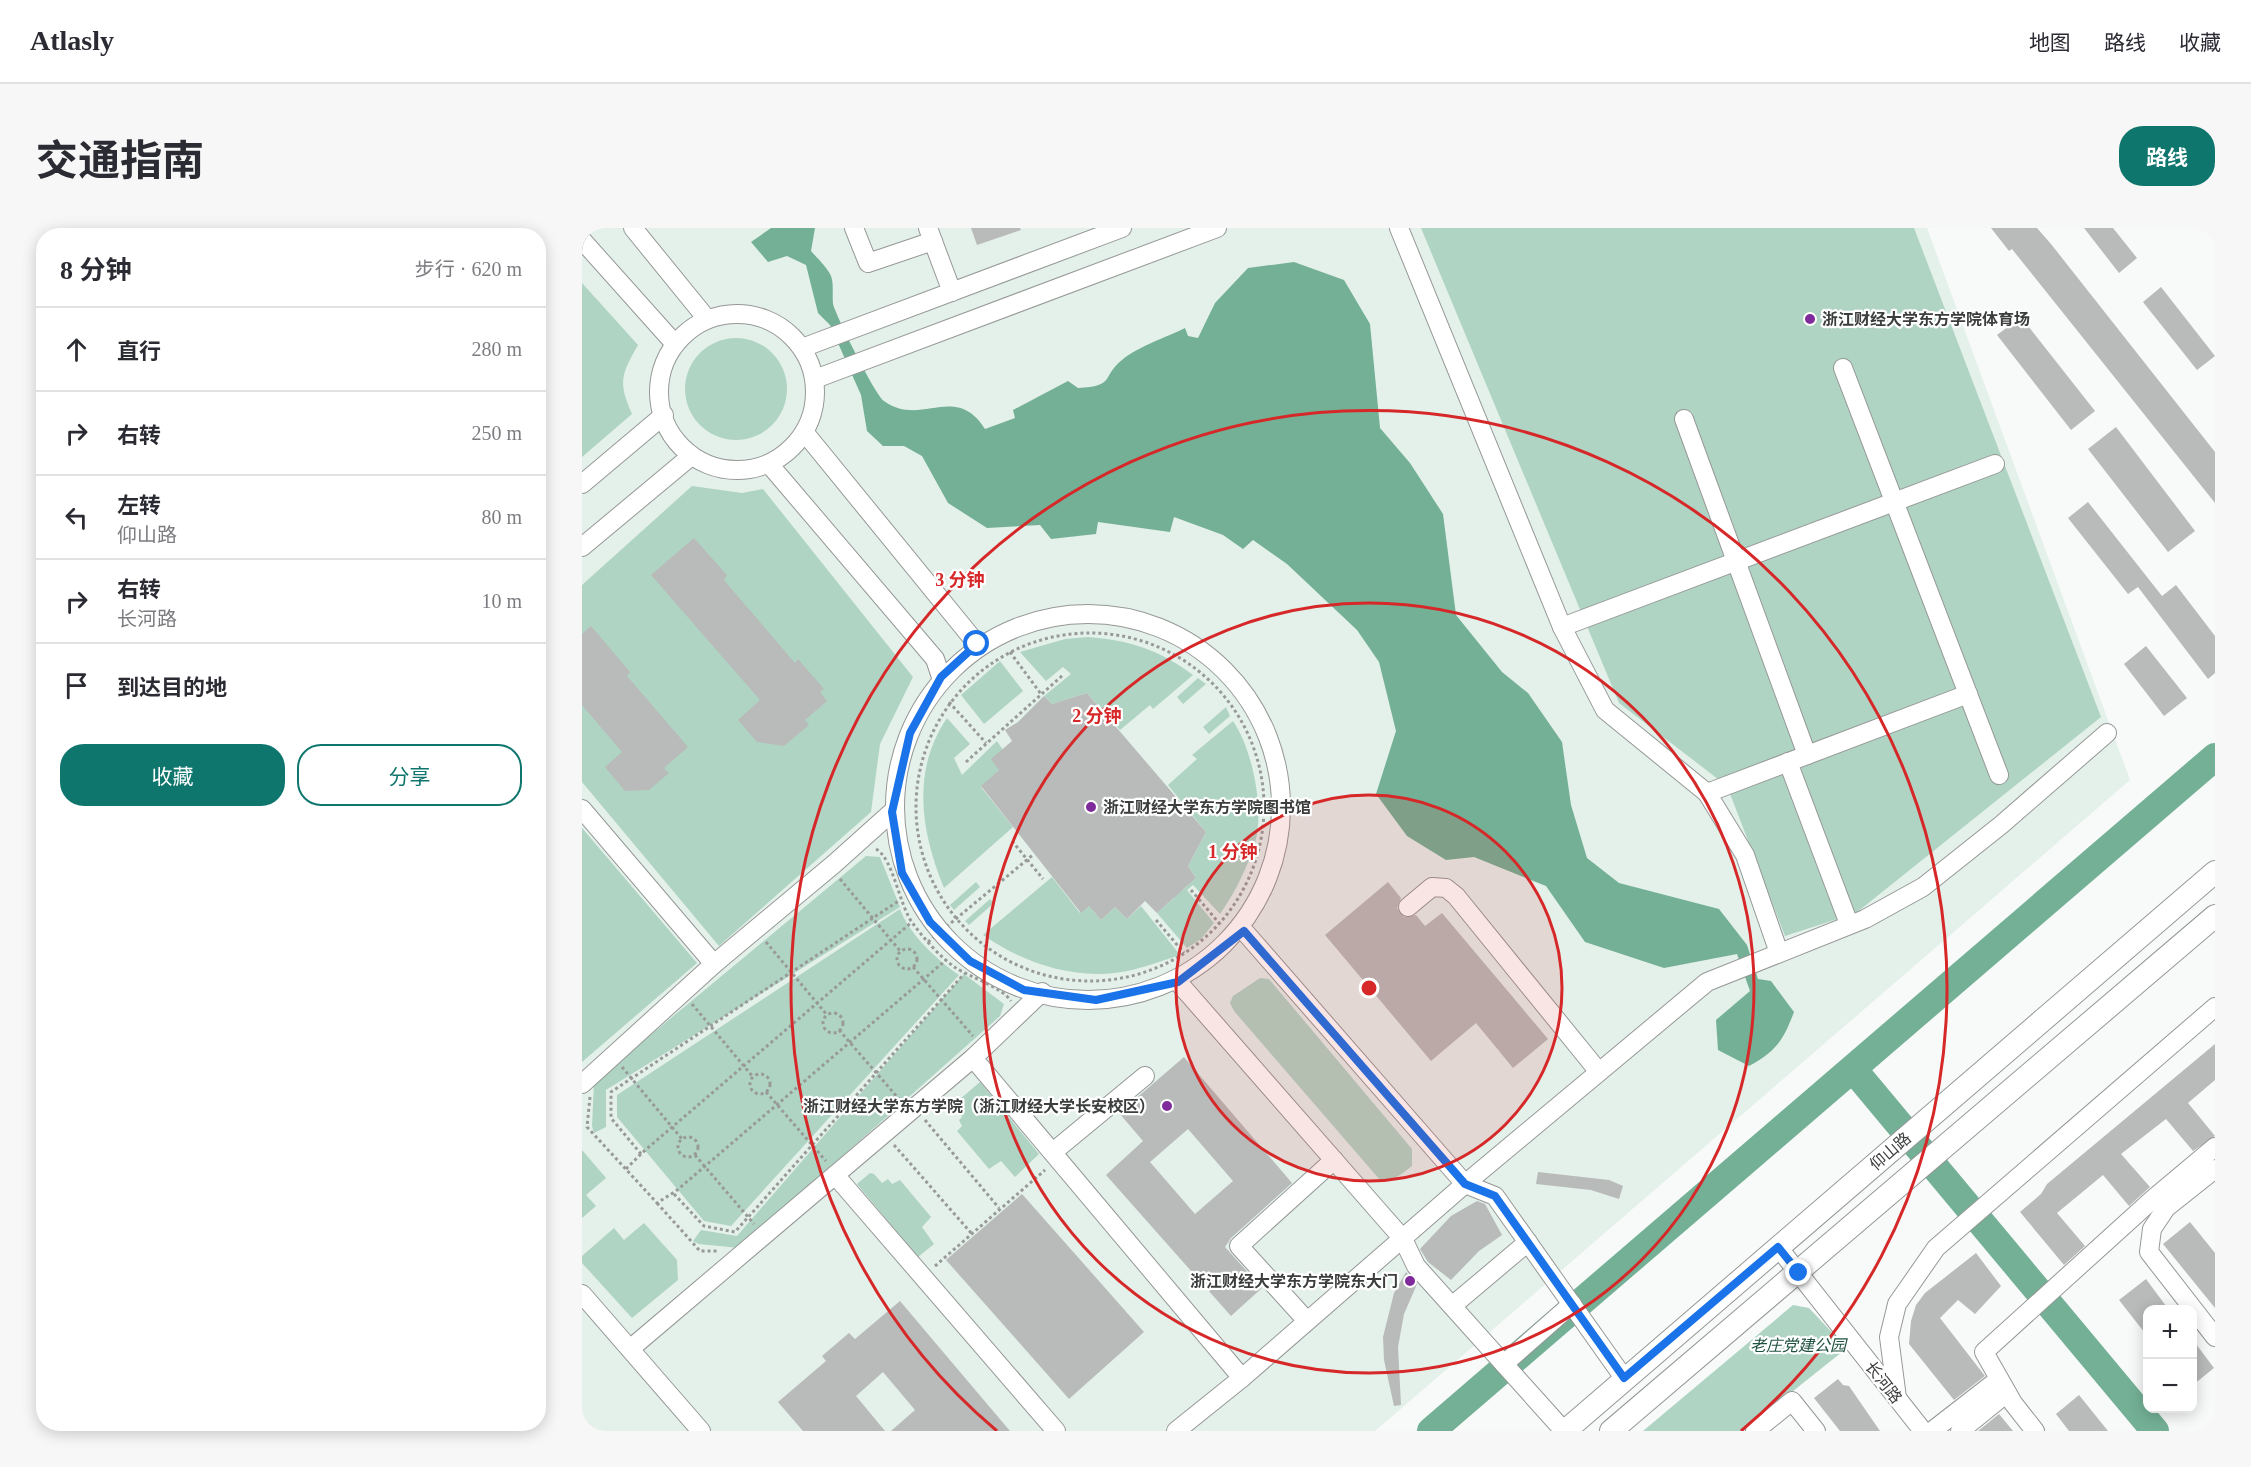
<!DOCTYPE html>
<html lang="zh">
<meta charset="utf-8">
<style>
:root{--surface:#fff;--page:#f7f7f7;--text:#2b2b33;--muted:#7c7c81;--line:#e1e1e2;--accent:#0f766e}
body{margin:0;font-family:"Times New Roman","Noto Sans SC",serif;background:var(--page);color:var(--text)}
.controls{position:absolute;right:18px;bottom:18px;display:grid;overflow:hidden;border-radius:12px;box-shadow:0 3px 15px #0003}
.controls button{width:54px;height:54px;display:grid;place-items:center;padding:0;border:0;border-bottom:2px solid var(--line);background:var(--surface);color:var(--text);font:30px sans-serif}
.stop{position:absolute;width:18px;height:18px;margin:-14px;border:4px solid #1a73e8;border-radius:50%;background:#fff}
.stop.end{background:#1a73e8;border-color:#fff;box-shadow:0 2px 6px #0008}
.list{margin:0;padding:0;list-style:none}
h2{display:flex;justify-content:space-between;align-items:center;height:78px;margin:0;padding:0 24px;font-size:26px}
h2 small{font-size:20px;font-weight:400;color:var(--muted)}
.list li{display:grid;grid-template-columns:39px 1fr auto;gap:18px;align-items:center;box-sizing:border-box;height:84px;padding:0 24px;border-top:2px solid var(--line)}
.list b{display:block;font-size:22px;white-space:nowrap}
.list p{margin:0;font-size:20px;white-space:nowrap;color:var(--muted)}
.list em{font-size:20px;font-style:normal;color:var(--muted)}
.actions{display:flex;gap:12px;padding:18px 24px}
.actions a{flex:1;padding:14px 0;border:2px solid var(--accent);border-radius:24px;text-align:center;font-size:21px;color:var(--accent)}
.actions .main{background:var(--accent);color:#fff}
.icon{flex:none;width:33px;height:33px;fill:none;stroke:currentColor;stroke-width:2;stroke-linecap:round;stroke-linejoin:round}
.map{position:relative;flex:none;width:1633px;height:1203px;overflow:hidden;border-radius:24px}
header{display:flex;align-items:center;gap:36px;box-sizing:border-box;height:84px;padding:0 30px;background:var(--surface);border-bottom:2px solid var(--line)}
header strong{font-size:28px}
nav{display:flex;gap:33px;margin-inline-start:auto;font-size:21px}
.intro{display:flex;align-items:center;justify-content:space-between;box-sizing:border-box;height:144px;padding:0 36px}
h1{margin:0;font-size:42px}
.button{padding:15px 27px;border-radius:24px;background:var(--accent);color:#fff;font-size:21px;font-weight:700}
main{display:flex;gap:36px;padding:0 36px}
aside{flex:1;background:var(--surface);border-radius:24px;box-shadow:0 3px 15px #0003}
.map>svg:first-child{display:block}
.built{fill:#e4f0ea}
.green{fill:#b0d4c4}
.water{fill:#73b096}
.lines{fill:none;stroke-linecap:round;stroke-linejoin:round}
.river{stroke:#73b096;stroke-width:28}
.building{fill:#b8bbb9;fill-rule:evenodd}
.minor-casing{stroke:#959896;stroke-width:20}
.major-casing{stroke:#959896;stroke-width:24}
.path{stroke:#989a99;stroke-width:3;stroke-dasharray:3 3;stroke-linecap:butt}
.minor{stroke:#fff;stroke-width:18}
.major{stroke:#fff;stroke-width:22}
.route{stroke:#1a73e8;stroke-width:8}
.ring{fill:none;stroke:#d62828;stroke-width:3}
.poi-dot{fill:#7f2b9b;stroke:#fff;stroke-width:2}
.labels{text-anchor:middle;stroke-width:4.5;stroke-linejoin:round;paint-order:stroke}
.poi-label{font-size:16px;font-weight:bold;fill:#3c3d3d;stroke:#fff;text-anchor:start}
.street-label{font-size:16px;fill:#3c3d3d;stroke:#fff}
.park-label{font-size:16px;font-style:italic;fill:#1f513f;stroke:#fff}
.centre{fill:#d62828;stroke:#fff;stroke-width:3}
.ring-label{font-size:18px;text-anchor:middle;font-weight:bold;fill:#d62828;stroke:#fff;stroke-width:4.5;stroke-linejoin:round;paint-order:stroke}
</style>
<header>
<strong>Atlasly</strong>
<nav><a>地图</a><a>路线</a><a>收藏</a></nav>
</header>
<div class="intro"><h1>交通指南</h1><a class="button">路线</a></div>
<main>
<aside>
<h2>8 分钟<small>步行 · 620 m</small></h2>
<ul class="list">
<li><svg class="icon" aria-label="ahead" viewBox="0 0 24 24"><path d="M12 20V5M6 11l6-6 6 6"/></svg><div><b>直行</b></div><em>280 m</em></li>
<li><svg class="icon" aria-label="right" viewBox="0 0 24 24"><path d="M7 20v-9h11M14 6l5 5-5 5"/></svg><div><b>右转</b></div><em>250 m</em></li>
<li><svg class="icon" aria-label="left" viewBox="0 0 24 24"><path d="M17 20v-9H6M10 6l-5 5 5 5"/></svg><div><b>左转</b><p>仰山路</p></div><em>80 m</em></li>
<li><svg class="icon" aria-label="right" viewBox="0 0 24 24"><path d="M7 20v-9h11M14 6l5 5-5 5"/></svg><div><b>右转</b><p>长河路</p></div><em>10 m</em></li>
<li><svg class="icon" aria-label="arrive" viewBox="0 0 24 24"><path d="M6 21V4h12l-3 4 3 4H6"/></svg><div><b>到达目的地</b></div></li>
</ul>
<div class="actions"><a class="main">收藏</a><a>分享</a></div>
</aside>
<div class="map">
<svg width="1633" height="1203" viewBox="0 0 1633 1203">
<rect width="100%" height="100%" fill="#f7faf8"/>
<!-- built -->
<polygon class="built" points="0,0 1345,0 1548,552 793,1203 0,1203"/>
<!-- green -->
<g class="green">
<polygon points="839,0 1332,0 1519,489 1274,685 1203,708 1145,558 1037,475"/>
<path d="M0,55L56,117C39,147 36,154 50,186L0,229Z"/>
<circle cx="154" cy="161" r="51"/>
<polygon points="110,258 160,265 181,261 331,449 298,516 289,584 137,718 0,554 0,357"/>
<path d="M506,409C547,412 578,422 611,447L571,481L568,477L538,502L505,465L470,476L462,468L489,446L481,439L464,453L438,424L483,411Z"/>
<polygon points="418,433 441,463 402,496 379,467"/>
<polygon points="616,450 624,456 601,476 595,469"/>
<polygon points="644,479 648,488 627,506 621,499"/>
<path d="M365,490L388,516L372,530L380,547L415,513L421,522L417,542L399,559L431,599L362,660C339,604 329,543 365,490Z"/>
<path d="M651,493C670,520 683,582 673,615C665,640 653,665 638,686L611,657L605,662L632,695L619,711L605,720L575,685L592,670L594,656L601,662L614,650L606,638L624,604L586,557L615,531L610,527Z"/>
<polygon points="0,600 115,735 0,834"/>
<polygon points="284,628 298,629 318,679 24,862 24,899 12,905 10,898 12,854"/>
<path d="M470,649L498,685L507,678L519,692L533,679L545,691L559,678L598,727C582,732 566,738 550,742C498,754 444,737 401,707Z"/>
<polygon points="394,654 398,659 372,682 368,677"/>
<polygon points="408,671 412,675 387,697 383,693"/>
<path d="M318,681C327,706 355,732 377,747L149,998L122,993L35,889V867Z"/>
<polygon points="382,746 422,776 418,788 157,1020 117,1016 111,1013 119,1002 155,1008"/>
<path d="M678,750L687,751L830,921V938C819,946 812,954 798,952L652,783L648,775L651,768Z"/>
<polygon points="398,854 457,926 433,949 419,933 407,941 375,903 380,898 377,892 380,889 371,877"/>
<polygon points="0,922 24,950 4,967 14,978 0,990"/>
<polygon points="288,945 292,946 300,955 306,951 310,956 318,952 349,989 340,999 352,1016 336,1029 275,956"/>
<polygon points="62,995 95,1032 96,1052 50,1090 0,1035 0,1028 32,1000 42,1012"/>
<polygon points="1211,1077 1227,1080 1261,1116 1260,1124 1161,1203 1061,1203"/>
</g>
<!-- water -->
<path class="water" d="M189,0H233L229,23C236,31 245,39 249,48C252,56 250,67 251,76C254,88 293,167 302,173C339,200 373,154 403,201L433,190L431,182L486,153L496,160C534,158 519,149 540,132C555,119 585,109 603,100L606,108L616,110L633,75L666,40L712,34L762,52L788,96L798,200L828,235L861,286L874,387L920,444L946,465L980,514L989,577L1005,630L1037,655L1137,681L1165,717L1176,751L1189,753L1212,784C1201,813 1194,823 1167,838L1136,822L1134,792L1168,763L1155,726L1082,740L1003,714L964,658L892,629L864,632L825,608L794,566L814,503L797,434L775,402L705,336L671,312L661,321L641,307L592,289L588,304L516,294L514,306L469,311L458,297L405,300L366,275L340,228L322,218H301L285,203L279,167L248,97L236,85L224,37L205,28L186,34L169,14Z"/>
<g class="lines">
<!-- river -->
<g class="river">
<polyline points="1271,841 1573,1203"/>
<polyline points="849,1203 1633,529"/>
</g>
</g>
<!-- building -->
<g class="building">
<polygon points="389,0 438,0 439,2 395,17"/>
<polygon points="1409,0 1455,0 1469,16 1633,224 1633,275 1430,21 1427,23"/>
<polygon points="1502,0 1531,0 1555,30 1537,45"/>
<polygon points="1579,59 1633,128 1615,142 1561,74"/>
<polygon points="1439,89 1513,183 1489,202 1415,107"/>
<polygon points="1534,199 1613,303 1586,324 1506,221"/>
<polygon points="1506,274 1580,368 1594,357 1633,408 1633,445 1626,451 1556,359 1546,366 1486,290"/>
<polygon points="112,310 145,347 142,352 213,435 216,431 242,461 238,464 245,473 223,492 227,497 202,518 175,514 156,492 178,472 69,347"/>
<polygon points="9,398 48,444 45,448 106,519 82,540 87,545 67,562 43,563 23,539 40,524 0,477 0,406"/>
<polygon points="1564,418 1605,470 1582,488 1542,436"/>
<polygon points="505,465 624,604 606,638 614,650 575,685 563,673 545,691 533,679 519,692 507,678 499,685 399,558 417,542 409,531 430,513 423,502 436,494 462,468 470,476"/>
<polygon points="806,654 819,670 815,680 822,689 834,687 843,698 860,685 966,811 931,840 894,795 849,833 743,707"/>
<polygon points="1633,816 1633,852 1606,875 1633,908 1611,923 1584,891 1539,926 1568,959 1547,978 1521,947 1475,985 1503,1018 1482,1037 1438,984 1459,966 1465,956"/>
<path d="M602,829L710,955L649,1010L643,1019L680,1060L649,1088L524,947L561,913L537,885ZM606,901L651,953L613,986L568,934Z"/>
<polygon points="956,944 1027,952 1041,958 1037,971 1009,962 954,956"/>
<polygon points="440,966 562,1104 487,1171 364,1032"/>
<polygon points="895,973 903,976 920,1007 897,1023 869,1052 846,1034 838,1021 869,988"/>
<polygon points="1608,994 1633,1025 1633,1080 1581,1016"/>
<polygon points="1394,1025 1419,1058 1393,1086 1376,1072 1358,1090 1403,1148 1372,1172 1327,1116 1329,1093 1334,1077 1343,1065"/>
<polygon points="824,1044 835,1056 822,1086 816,1119 819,1177 812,1178 802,1132 801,1109 812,1065"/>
<polygon points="1564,1051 1587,1082 1566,1082 1566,1109 1537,1072"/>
<polygon points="318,1073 389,1157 428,1203 309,1203 333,1182 301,1144 274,1168 303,1203 221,1203 196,1174 244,1133 240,1128 267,1105 273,1111"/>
<polygon points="1611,1112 1632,1140 1611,1157"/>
<polygon points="1256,1151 1261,1157 1267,1158 1298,1203 1258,1203 1232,1170"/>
<polygon points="1497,1167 1526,1203 1487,1203 1474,1186"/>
<polygon points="1417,1186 1431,1203 1396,1203"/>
</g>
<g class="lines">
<!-- minor casing -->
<g class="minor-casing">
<g id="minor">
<polyline points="51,0 125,91"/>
<polyline points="272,0 286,35 351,13"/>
<polyline points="346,0 370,64"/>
<polyline points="817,0 980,399 1023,482 1125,565 1163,627 1197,725"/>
<polyline points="0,12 93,116"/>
<circle cx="155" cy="164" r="78"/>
<polyline points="220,120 540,0"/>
<polyline points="1261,140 1417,547"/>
<polyline points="233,151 635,0"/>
<polyline points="1102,191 1225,527"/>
<polyline points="223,205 395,416"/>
<polyline points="187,236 353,431 359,449"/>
<polyline points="0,256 82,187"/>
<polyline points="0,319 108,229"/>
<circle cx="506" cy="579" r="193"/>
<polyline points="980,399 1413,236"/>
<polyline points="1206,534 1264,688"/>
<polyline points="1125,565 1386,466"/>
<polyline points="0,581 132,736"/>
<polyline points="826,679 850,659 864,660 874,668 1017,844"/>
<polyline points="662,703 883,956 913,968 1042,1150"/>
<polyline points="596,754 821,1011 834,1038 982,1203"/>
<polyline points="391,830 660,1150"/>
<polyline points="0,856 132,736 252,636 310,584"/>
<polyline points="471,924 563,848"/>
<polyline points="1633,941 1584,980 1570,1001 1567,1024 1633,1109"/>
<polyline points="253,947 474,1203"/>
<polyline points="1196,1019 1341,1203"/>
<polyline points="0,1066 119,1203"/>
<polyline points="870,1078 946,1014"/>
<polyline points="725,1093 657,1018 752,932"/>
<polyline points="48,1121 391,830 460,764"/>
<polyline points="922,1136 990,1076"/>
<polyline points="1315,1170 1307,1109 1315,1076 1354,1020 1633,779"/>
<polyline points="594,1203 660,1150 883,956 1125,754 1283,691 1341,659 1419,597 1525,505"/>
<polyline points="1173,1203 1210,1173 1234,1203"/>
<polyline points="1350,1203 1417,1151"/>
<polyline points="1378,1203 1425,1165"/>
<polyline points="1453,1203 1431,1175 1402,1124 1571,971 1633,919"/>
</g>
</g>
<!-- major casing -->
<g class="major-casing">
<g id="major">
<polyline points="983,1203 1633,644"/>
<polyline points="1029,1203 1633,688"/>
</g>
</g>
<!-- path -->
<g class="path">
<circle cx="508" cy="579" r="174"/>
<polyline points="428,424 459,466"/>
<polyline points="367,474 404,515"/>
<polyline points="384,534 482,446"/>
<polyline points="430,613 461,651"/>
<path d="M294,621C312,631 317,679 332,697C344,713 358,729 374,740C388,749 421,760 429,773"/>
<polyline points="258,651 319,724"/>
<polyline points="609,662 637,695"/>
<polyline points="574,692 602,725"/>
<polyline points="184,714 245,787"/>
<polyline points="346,714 452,626"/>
<circle cx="325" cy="731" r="10"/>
<polyline points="331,739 391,808"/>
<polyline points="110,776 171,849"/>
<circle cx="251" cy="795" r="10"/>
<polyline points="257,802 317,871"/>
<polyline points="40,839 100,911"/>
<circle cx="178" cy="856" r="10"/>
<polyline points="184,864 244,933"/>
<polyline points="8,869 5,899 75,975 94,963 364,732"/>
<polyline points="343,892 417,980"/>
<circle cx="106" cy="919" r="10"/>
<polyline points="312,917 390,1006"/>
<polyline points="59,926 29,890 29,864 318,672"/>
<polyline points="113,927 172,996"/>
<polyline points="44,941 61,924 330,694"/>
<polyline points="92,966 122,998 153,1004 382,746"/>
<polyline points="75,975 118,1023 136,1023"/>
<polyline points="353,1038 463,942"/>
</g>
<!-- minor -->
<use href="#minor" class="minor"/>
<!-- major -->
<use href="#major" class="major"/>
</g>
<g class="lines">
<!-- route -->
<polyline class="route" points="395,416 359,449 328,505 310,584 320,645 348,694 388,733 442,762 514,772 596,754 662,703 883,956 913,968 1042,1150 1196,1019 1217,1045"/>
</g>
<!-- distance rings -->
<circle cx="787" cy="760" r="193" fill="#d62828" fill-opacity=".12"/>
<g class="ring">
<circle cx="787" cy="760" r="193"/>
<circle cx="787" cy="760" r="385"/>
<path d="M415 1203A578 578 0 1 1 1159 1203"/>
</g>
<!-- markers -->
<g class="poi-dot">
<circle cx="1228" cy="91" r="6"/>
<circle cx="509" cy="579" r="6"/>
<circle cx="585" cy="878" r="6"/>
<circle cx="828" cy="1053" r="6"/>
</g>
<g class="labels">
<!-- poi labels -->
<g class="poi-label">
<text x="1240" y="97">浙江财经大学东方学院体育场</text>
<text x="521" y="585">浙江财经大学东方学院图书馆</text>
<text x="573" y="884" text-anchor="end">浙江财经大学东方学院（浙江财经大学长安校区）</text>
<text x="816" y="1059" text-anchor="end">浙江财经大学东方学院东大门</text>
</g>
<!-- street labels -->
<g class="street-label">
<text transform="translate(1308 923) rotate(-41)" y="6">仰山路</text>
<text transform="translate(1302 1154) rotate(52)" y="6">长河路</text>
</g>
<!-- park labels -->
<g class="park-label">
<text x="1216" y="1123">老庄党建公园</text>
</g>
</g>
<circle cx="787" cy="760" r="9" class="centre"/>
<g class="ring-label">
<text x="378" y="358">3 分钟</text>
<text x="515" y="494">2 分钟</text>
<text x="651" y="630">1 分钟</text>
</g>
</svg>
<div class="controls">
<button>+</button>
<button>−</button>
</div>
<div class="stop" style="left:395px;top:416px"></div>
<div class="stop end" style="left:1217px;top:1045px"></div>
</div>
</main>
